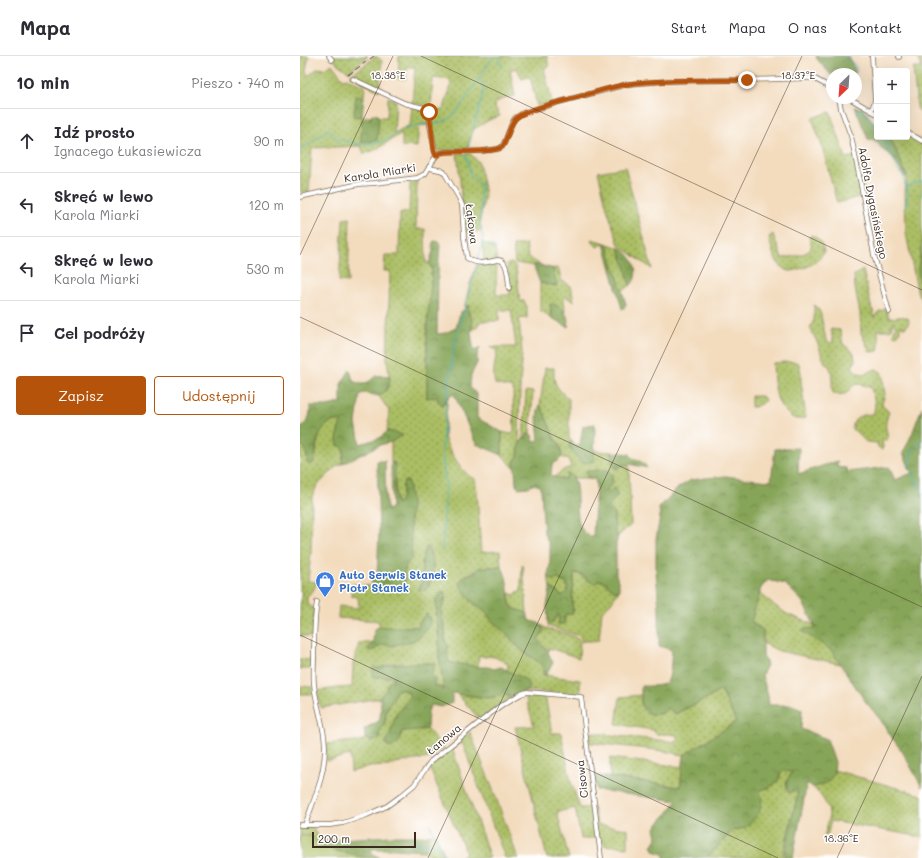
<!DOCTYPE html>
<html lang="pl">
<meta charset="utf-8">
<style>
:root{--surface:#fff;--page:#f2f2f3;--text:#2b2b33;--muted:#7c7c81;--line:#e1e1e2;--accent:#b45309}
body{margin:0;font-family:Mali,sans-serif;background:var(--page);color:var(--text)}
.controls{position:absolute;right:12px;top:12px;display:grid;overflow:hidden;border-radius:4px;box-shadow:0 4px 16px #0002}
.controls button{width:36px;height:36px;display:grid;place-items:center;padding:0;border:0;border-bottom:1px solid var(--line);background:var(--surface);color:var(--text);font:20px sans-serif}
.compass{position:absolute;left:526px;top:12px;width:36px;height:36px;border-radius:50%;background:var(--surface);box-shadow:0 4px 16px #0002;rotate:205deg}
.scale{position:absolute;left:12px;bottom:10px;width:104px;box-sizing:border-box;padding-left:4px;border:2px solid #3b2a1e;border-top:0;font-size:11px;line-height:14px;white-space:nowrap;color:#3b2a1e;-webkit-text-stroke:3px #fff;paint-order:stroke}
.stop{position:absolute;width:12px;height:12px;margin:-9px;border:3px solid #b45309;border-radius:50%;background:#fff}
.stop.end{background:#b45309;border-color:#fff;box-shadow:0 1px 4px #0008}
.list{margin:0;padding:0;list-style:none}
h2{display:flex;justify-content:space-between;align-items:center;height:52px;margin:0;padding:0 16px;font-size:17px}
h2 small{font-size:13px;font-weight:400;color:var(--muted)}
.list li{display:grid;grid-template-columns:26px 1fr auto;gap:12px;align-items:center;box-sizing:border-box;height:64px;padding:0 16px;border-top:1px solid var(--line)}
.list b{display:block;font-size:15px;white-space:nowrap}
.list p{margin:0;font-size:13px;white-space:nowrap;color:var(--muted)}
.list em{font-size:13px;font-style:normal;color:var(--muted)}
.actions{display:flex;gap:8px;padding:12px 16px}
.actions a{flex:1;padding:9px 0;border:1px solid var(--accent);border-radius:4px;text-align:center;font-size:14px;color:var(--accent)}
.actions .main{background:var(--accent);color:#fff}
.icon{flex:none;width:22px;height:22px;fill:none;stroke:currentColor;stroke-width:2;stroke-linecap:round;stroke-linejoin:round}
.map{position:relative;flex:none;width:622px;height:802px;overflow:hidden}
header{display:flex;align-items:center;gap:24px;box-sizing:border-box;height:56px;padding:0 20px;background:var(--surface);border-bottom:1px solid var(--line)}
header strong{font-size:19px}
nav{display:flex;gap:22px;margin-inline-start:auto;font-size:14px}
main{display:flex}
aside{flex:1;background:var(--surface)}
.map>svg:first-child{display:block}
.grass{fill:url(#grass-dots);stroke:#727440;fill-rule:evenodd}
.forest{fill:url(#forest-crowns);stroke:#61683c}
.garden{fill:#aabe63;stroke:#727440}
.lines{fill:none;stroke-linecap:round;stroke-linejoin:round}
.stream{stroke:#3aabb6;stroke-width:1}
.minor-casing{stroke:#7b6856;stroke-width:5.5}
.minor{stroke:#fff;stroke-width:4}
.rail{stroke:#3b2a1e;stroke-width:1;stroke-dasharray:6 3;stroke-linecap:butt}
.route{stroke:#b45309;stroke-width:5}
.ticks{fill:none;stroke:#3b2a1e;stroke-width:1;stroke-opacity:0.45}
.labels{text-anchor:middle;stroke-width:3;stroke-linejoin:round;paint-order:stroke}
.street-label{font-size:11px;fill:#3b2a1e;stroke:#fff}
.shop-label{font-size:11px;font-weight:bold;fill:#366cbe;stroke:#fff;text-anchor:start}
.ticks-label{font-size:10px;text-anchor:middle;fill:#3b2a1e;stroke:#fff;stroke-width:3;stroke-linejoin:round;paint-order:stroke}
</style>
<header>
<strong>Mapa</strong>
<nav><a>Start</a><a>Mapa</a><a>O nas</a><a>Kontakt</a></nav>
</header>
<main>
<aside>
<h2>10 min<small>Pieszo · 740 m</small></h2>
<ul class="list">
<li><svg class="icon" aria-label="ahead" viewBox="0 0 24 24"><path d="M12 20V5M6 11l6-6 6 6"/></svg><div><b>Idź prosto</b><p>Ignacego Łukasiewicza</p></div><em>90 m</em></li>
<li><svg class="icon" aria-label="left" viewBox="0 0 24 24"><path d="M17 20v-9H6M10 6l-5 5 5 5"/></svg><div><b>Skręć w lewo</b><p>Karola Miarki</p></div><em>120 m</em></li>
<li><svg class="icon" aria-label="left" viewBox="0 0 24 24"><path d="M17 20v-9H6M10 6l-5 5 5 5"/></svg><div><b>Skręć w lewo</b><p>Karola Miarki</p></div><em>530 m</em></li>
<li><svg class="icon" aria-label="arrive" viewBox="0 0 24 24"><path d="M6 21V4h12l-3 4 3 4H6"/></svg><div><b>Cel podróży</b></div></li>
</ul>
<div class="actions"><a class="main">Zapisz</a><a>Udostępnij</a></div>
</aside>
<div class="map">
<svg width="622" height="802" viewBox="0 0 622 802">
<defs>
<pattern id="grass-dots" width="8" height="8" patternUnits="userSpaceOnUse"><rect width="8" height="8" fill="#aabe63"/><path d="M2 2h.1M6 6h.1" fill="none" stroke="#8c9b51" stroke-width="1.8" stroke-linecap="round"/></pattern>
<pattern id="forest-crowns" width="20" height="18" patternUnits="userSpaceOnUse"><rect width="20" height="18" fill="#87a559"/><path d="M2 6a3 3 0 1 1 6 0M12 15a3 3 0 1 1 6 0" fill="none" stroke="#708749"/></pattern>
</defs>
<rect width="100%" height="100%" fill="#fff"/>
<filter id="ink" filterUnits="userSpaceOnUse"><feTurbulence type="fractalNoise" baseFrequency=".025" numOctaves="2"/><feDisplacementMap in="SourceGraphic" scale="8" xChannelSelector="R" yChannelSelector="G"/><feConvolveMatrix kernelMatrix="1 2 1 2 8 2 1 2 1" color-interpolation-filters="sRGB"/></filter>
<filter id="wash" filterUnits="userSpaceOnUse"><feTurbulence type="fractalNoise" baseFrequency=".012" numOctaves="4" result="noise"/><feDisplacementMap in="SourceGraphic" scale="16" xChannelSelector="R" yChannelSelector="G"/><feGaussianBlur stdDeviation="0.9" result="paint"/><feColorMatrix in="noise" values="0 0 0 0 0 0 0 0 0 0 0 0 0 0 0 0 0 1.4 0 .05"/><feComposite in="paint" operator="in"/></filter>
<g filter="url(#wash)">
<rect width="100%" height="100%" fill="#f3dbbd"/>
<!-- grass -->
<g class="grass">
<path d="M0,0H9L6,14L8,20L18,12L25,13L32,8L43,23L47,22L65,31L64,41H56L58,61L62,60L72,61L71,63L62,64L61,86L79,64L77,58L79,61H87L88,41L96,45L94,77L110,69L112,50C127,54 127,54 129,69L119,70L117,91L109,90L102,91V77L75,94L64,98L61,90L12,92L9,136L1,137L0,121Z"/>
<polygon points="30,0 68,0 49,16 36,7 32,0"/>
<polygon points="76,0 82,5 79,35 56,23 50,19 63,10"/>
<path d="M99,0H247L249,11L244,12L252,46L237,50L230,21L222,23L217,12L210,14L215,40L207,41L196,46L195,51L200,60L191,63L174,73L167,93L138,95L135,92L131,62L137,53L141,54L144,52L151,29L150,24L133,22L131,52L135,53L131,59C129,48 121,49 112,47L115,11H107L106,23H98Z"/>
<polygon points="617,0 622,0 622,57 617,53 613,12 621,12"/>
<polygon points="530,56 546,102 556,100 565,139 549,144 537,147 521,87 512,62"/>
<polygon points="607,77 622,85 622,186 618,213 621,240 618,239 606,177 605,135 607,120 590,81 607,81"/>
<polygon points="157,97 171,98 179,107 185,139 180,164 181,175 164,176 164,158 161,141 160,124"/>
<polygon points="325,111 352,213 319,189 308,156 298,116"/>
<path d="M117,126L116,173H125L126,207H129L131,210L132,217L127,272V341H137L144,348L148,341L144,379C145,389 159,410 167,418C169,420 172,422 175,423L177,435L181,496L200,495L201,510C194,511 187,511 180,512C177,513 165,520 162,523L175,549L184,554L192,565L209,580L214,587L225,597L237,605L242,610L244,619L280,624V639L228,635L226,624L207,615L208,608L193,600L184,601L179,599L178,611L149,607L147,598L148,590L145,584V575L141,555L145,544V537L141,536L136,544L137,563L139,586V600L144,633L134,629L131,622L135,607L91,608L81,612L96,621C88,626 90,626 86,634C84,637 82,638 80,642L21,652L17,635L37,632L52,631L53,608L59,587H73L69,595C75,595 77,589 83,588C87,587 92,588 96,588C109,588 123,581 129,570L123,561L117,571L79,572V565L38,562L39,550L59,552L58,541L51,540L52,528C69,530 87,533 104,529C107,521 101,513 109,506L111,446L107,425L104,426C102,432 103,441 99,447H96L94,407H91V386L102,379L88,375L87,374L89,355L79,340L87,333L90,324L87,304L90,215H84L85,199H99L100,157L109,156L110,127ZM127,490L132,501V521L127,533H118C124,526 122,517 122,509C122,502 124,496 127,490Z"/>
<polygon points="50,162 48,226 39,225 43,163"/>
<path d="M473,178L482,202C489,201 510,199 511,191C512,188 510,184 509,182L511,179C519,182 522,187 524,195C519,206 510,211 499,213C494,215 488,216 484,213C474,206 471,192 469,181Z"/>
<polygon points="291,183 303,186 319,192 326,213 330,230 321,235 307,188 304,188 297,191"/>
<path d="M182,186L195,192L197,205L196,239H210L207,208L212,207L216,211L220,245H224L227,251V262L219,263L222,295L220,334L219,383L221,385L219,390L218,401L215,413L202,399V376L211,378L214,375L213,332L195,328C192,318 195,306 197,296L195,293L189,291H216L211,254H199V265H181L175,273L172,274V264L169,259L168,249L164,252L170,228L177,208L184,204Z"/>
<path d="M226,188L228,200C236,207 247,214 258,212L262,225L271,230L274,245L264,240L265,256L256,249L250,255L252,262L240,254V227L257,230L233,208L234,210L215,207L213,190Z"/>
<path d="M563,214L572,254L574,255L573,256L574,261L579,255H582L584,253L587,254L589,262C595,262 602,259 608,262C610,266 608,268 605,272L601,269C599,274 601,279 595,280L593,278L596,270L593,267L592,268V273L589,274H578C578,281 580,289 578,295L570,296L561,277L560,257L555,233L554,219Z"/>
<path d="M514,249L519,254L521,259L526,284L530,287L533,286L531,273L540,274L543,288L554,297L555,306L552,311C560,322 565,317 576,313L581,316L583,322L585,339L582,347V349L589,356C587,362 585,367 586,373C587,377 588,379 588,383L582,385L583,391L582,394L578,391L577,387L566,386L554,374H552C552,367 556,360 564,359C568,358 570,359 574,357L575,347L571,332C567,330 557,326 553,330C549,333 549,337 544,338C541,339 537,338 534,338L532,335V317L529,310L525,307L522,300L518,288L510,272L514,264Z"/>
<path d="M485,306H496L499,308L501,317V325L506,362C495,364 495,364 487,357C473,345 474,323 473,307Z"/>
<path d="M245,312H254C253,329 257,332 269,343V382L273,387L270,386L269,391L281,406L294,405L295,395L312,396L313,407L318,412L323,409H329L331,469L318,480L316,479L315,478L314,458L309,452C309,448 311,446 314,444L309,436L307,435L308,432L312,427V419L299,413L295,415H287L286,417L288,422H274L270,418H267L266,422L265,423L254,421L265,413L271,411L268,403L261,401L259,388L254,382L245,359L240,349Z"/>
<polygon points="226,335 233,336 230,378 228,378 226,382 223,384"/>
<polygon points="451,340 462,340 465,343 464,346 455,351 451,351"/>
<path d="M38,364L42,365L38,376L37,386C47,394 44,396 42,408L37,410L17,430L12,441L11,497L8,525L17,526L13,535L7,540V547L14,553L12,581L0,580V550L2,536H0V390L1,389C5,390 5,392 6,396L16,400C16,388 19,375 29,367C31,366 35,365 38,364Z"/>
<path d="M223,509L227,557C211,552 211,553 209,537L215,539L218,535L221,536V527L222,510Z"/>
<path d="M276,517C284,519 288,527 296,527L299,524L303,525L315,535H319L311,547L302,555L299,584L295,585H284L282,586L280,580L248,570V568L250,567L258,558L259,563L265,564L264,562L266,558H272L273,556L272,546L274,520Z"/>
<path d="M248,519L250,523L256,522L267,528C269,534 266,538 261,540L252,532L250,533Z"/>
<polygon points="460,537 474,549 487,558 515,569 516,572 505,573 503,575 531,594 540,608 479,595 463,587 463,574 451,566"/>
<path d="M241,569C252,577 268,575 279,584L280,585L279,602L249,592L248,596L240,587L238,583L243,577V572Z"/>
<polygon points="0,603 13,604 13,613 0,613"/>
<polygon points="0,630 13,631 14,638 0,638"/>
<polygon points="100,633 108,636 110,641 101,652 97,656 90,678 98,687 102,675 118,674 127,673 144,692 130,702 95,707 89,710 67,711 51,716 50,699 26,705 27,688 65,684 65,681 71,685 79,677 85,666 86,655 93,643 96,635"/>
<polygon points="421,634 436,666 384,699 357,694 291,687 287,685 286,676 319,680 377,686 377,679 368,678 356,678 353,674 316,668 320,641 341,639 341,647 368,652 375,658 410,641"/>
<polygon points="157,638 187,642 205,639 211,641 180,664"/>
<polygon points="228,638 245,639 252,677 261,677 271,726 280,752 293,751 298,769 328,773 328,791 301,789 300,781 281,783 275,752 257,756 269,802 247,802 215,671 234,670 225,640"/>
<polygon points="170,676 194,736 218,802 205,802 162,686 152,692 190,802 158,802 166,797 129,711"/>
<polygon points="310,702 383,711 380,731 310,721"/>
<path d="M534,714L622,739V781L531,765L527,780H524C526,773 529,765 529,758C528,747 520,739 513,731C523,728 533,725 534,714Z"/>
<polygon points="484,715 492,716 486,726 494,735 498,737 482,802 427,802 408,801 433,774 445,772 460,734 469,732 480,722 480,717"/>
<path d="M0,770L12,771L19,783L20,790L17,788C14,778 9,780 0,780Z"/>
<polygon points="130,778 136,779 146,802 138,802 124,795"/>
</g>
<!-- forest -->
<g class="forest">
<polygon points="516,0 548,0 556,17 532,18 532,20 517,3"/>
<polygon points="56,40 64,41 62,60 58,61 54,60"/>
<polygon points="555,51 562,52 577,70 577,81 590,81 607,120 605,121 593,101 583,94 576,85 568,83"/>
<polygon points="72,58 77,58 79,64 77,84 61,86 62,64 71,63"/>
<path d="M135,185L139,186L140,190C137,219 138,249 137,278L145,277L156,272L160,257L168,249L169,259L172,264L171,278L174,295L180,291L177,300V307L171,319L170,331L177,339V362L202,376V399L176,388L154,338L147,342L144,348L142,349L138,345L137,341L127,342V272L132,217L131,210L129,207L133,195V186Z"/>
<polygon points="622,186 622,245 618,213"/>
<polygon points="304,188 307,188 326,248 325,251 322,253"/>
<path d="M319,192H321C324,195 327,197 330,201C337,209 338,223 330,230L326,213Z"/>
<polygon points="233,208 253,213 257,230 240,227"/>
<path d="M250,248C262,249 270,259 268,271L252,262Z"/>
<path d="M50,314L53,325C58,327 63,330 68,326C71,325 73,321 76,320C80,319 85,320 89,320C91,329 87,335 79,340L65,337L60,338L56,367L60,388L80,382L83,379L88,375L103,379L91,386L80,389L42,408L44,394L42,391L38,389C36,381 39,373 41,365C28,361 18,378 16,389C15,396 17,402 12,408H8L7,403L5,392L3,390H0V373C9,364 10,362 10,350H26L41,347V328Z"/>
<path d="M240,349L245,359L254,382L259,388L262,398L261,401L259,404L252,408L251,419L256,422L265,423L266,422L267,418C285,421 270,465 285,477C287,479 289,480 293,480L296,429L295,423L288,422L286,417L287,415C299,416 313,406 312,427L308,432L307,435L309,436L312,433L315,432L317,440C311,448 305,449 314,458L315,478L316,479L318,480L316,488V518L319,529V535H315L303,525L299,524L295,528L282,519L276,517L274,520L272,546L273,555L272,558H266L264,562L265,567L263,568H258L259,563L258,558L254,565L248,568L247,550L250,533L251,532L258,536L261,540C266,538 269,534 267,528L257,522L254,524L250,523L248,519L250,509V493L248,486L244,477L241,434L240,431L235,428L228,431L218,432L216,429L215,413L214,410V405L218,401L219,390L221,385L226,382L228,378L232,379L233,385H237L239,383C238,373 235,359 240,349Z"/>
<path d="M622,351V731L602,695L592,682L580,663L565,645L531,594L502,575L505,573L516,572L502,545L485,528L468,524L461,532L451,566L463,574V599L467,609L462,619L468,640L469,649H492L502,653L501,673L527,683L535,706L534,718L527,727L513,731L507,727L493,802H484L491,767L498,737L494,735L489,737C484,727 487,725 492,716L484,715L480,717C479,729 470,731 460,734L462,744L459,758L445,772L433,774L408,801L396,802H364V799L355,795L352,790L357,782L355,772L377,745L297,734L293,719L380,731L384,699L436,666L421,634L410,641L375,658L368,652C367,653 366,655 364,656C354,662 343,657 341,647C341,641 341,635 341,630C349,630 361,631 367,626C371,622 371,600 372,594L359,590V553L356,516V483L360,461L359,452L378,432L391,424L406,422L426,420L448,423L471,425L475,393L499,392L498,418L537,405V411L546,412L547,416L589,411L595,424L612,417L603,397L612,378Z"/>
<polygon points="295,368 294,405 287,407 281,406 269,391 270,386 273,387 276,390 279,390 280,388 283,370"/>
<path d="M312,396L330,398L331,401C337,405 344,405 347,412L330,408L323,409L315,413L313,407Z"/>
<path d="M77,405H85L86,448L88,454L92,451L91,407H95V438L96,447H99C103,441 102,432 104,425H108L111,446L110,464L112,503C110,505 108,506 107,508C102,515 107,522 104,529L82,531L73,530L71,527L73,521L77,520L79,477Z"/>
<path d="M127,490C136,504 134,518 127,533L124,534H118C124,526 122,518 122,509C122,502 124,496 127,490Z"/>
<path d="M201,510C208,519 208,537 210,548L212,552L227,557L228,558V562L230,565L239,567L244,574L238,583L240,587L248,596L253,607L246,619H244L242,610L237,605L225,597L214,587L209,580L192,565L184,554L171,545L161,531L160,527L162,523L166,520L175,516L178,512Z"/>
<polygon points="140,536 145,537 145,544 141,555 145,575 145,584 148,590 147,598 149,606 178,611 188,611 194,613 201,611 226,624 230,631 228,635 216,638 211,641 205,639 187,642 152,637 152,647 141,651 131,649 128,655 127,673 118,674 102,675 98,687 91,692 85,688 90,678 97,656 101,652 110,641 108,636 100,633 96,635 93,643 86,655 85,666 79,677 80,683 71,685 65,681 64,673 79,665 80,661 81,654 80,642 82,638 86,634 89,626 95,621 73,621 73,612 81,612 91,608 135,607 131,622 136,622 134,629 144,633 139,600 139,586 137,563 136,544"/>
<path d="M127,558C130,561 131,563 130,567C129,575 117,584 109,586C106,587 102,587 99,588C96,589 94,590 90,590L87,588C79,588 76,595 69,595L68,592L73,587L74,573L80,571H117C122,566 121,562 127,558Z"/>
<path d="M130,778L124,795L96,793H71L72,798L79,801V802C62,802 37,796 20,790L19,783L26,785L55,782L91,780H124Z"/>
</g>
<!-- garden -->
<path class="garden" d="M0,780C10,780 14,778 17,788L36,795L71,802H0Z"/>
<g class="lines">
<!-- stream -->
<g class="stream">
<polyline points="199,0 202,12"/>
<polyline points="544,0 554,8 557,15"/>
<polyline points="557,53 566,58 577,73"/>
<path d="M133,68C142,67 149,64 156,57L194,0"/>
<polyline points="582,81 599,115 604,121 605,129 608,133 607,145 604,153"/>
<path d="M0,92H3L29,73L37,83C43,83 51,87 58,88C66,88 75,87 83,85C88,84 92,80 97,77C106,71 118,68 129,68"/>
<path d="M168,92L183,38C184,32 184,27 179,23"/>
<polyline points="166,99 171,120 180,128 181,152 180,161 181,174 183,182 178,204"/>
<polyline points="606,131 622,125"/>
<polyline points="622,136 622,140"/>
<polyline points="182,186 194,191 196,192"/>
<polyline points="622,383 617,390 611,395 612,398 608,411 622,434"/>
<polyline points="142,494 146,430 143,408 142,389 149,325 154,291 172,225 177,210"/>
<polyline points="130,769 145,802"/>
<polyline points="110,787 136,789 139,791"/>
</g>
</g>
</g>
<g filter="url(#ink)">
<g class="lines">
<!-- minor casing -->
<g class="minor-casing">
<g id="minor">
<polyline points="29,0 32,4"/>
<polyline points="599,0 599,1"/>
<polyline points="53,23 104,47 124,52 128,54 130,59 130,70 136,100"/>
<polyline points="539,42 541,53 551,80 560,124 574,199 589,256"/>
<polyline points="549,42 577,58"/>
<polyline points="571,55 575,45 572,0"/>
<polyline points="607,76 622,85"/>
<path d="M129,111C135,115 139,112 144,116L159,142L162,149L164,181L167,202C192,219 206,181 209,232"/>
<polyline points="0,141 59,128 75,127 117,122 125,118 136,100 140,97 145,96 182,95 198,93 202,91 205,85 212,67 215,62 223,57 259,46 328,28 368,25 447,24 513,22 532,32"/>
<polyline points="0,769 30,769 43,767 67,759 87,750 102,739 114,729 131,705 200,650 221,638 227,636 239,637 281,641 301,802"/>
<path d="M5,769C14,744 25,718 25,692C25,670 16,650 14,628C13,619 14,610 14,601C14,582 14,564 17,546"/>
</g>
</g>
<!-- minor -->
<use href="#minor" class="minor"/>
<!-- rail -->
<polyline class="rail" points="48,19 74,0"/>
</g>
</g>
<g class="lines" filter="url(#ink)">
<!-- route -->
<path class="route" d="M129,56L134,94L136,100L140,97L145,96C156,95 194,97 202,91C204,89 205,86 206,83C213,67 211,61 230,55C247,48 265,45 282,40C297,36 314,30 329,28C368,23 408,25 447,24"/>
</g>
<!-- ticks -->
<path class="ticks" d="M121,0L622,234M0,199L93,0M0,261L622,551M0,579L478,802M128,802L502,0M537,802L622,620"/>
<!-- icons -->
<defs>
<g id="shop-pin" transform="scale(1)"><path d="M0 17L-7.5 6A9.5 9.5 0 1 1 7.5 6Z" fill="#3f7fe0" stroke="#fff"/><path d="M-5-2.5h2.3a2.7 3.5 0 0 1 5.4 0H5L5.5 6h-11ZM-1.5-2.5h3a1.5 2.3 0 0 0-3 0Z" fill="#fff"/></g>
</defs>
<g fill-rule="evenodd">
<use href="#shop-pin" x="25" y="525"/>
</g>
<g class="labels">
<!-- street labels -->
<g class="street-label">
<text transform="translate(80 117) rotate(-9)" y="4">Karola Miarki</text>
<text transform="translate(573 147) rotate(79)" y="4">Adolfa Dygasińskiego</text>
<text transform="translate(172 168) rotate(83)" y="4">Łąkowa</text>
<text transform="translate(144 683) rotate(-40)" y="4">Łanowa</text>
<text transform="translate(282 723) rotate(-97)" y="4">Cisowa</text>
</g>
<!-- shop labels -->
<g class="shop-label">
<text x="39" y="523">Auto Serwis Stanek<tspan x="39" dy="13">Piotr Stanek</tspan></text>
</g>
</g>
<g class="ticks-label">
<text x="498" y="23">18.37°E</text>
<text x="88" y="23">18.38°E</text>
<text x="541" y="786">18.36°E</text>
</g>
</svg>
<div class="controls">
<button>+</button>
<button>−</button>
</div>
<svg class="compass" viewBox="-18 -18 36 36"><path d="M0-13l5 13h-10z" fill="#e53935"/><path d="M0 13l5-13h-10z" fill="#7c7c81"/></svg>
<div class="scale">200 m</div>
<div class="stop" style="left:129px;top:56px"></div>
<div class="stop end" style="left:447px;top:24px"></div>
</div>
</main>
